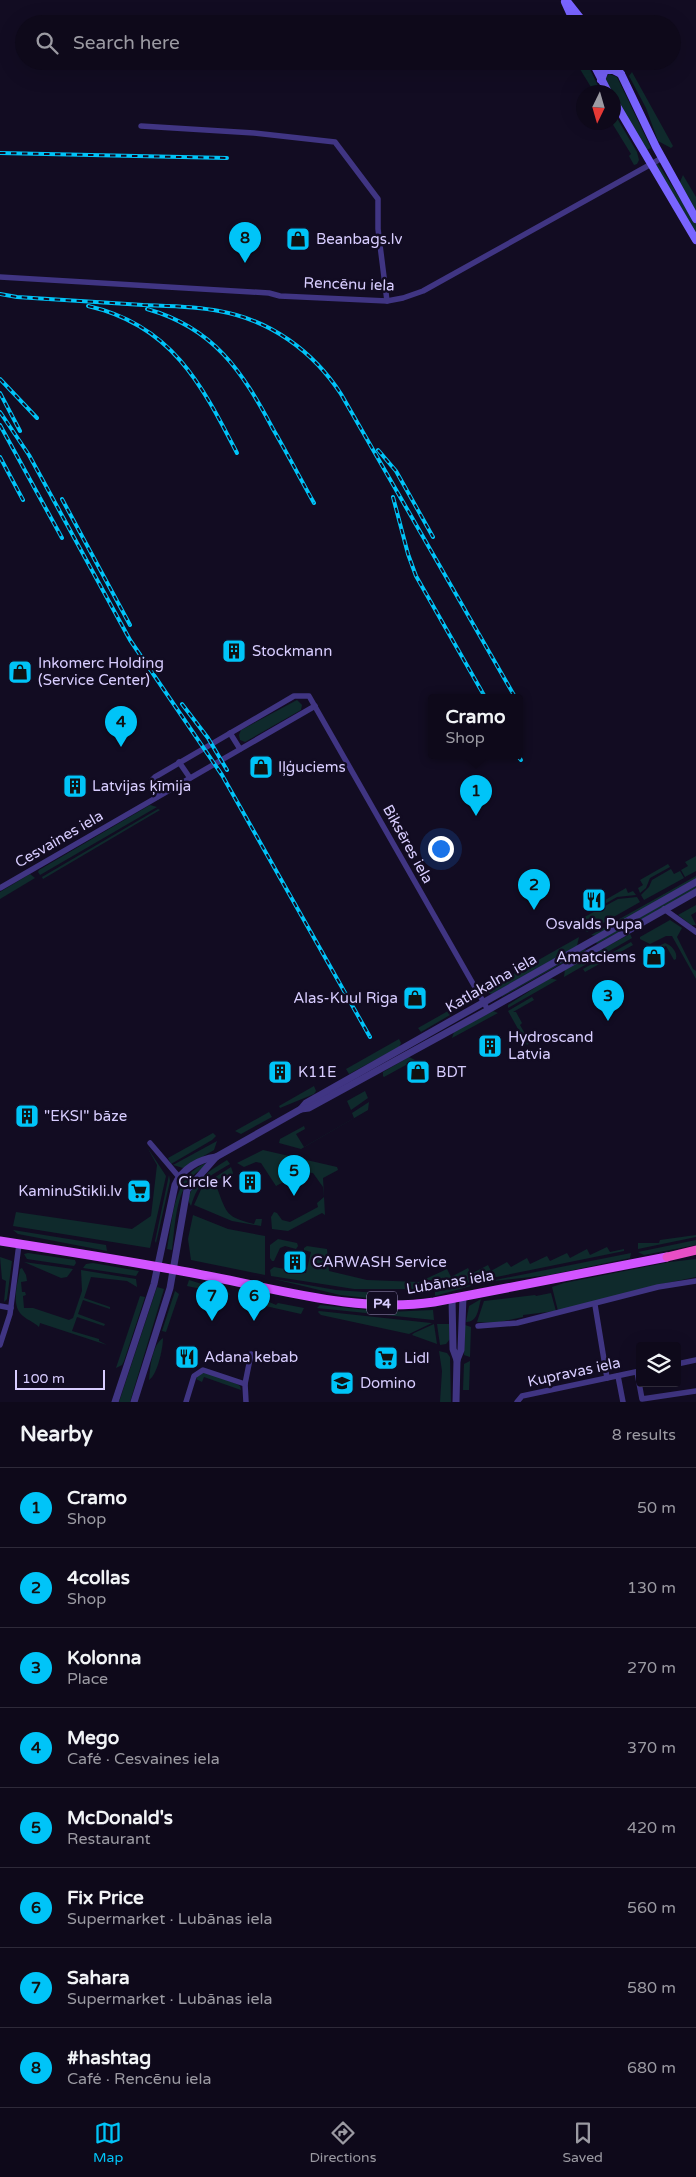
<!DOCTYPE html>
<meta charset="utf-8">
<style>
:root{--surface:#0e091a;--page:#171223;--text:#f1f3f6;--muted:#9b9aa2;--line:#2e2a39;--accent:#00c4f8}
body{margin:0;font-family:"Varela Round",sans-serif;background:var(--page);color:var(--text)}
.controls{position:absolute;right:15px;bottom:15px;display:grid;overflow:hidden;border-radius:5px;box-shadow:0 5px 20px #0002}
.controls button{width:45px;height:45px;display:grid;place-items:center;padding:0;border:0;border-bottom:1px solid var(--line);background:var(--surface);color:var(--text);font:25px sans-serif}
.compass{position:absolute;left:576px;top:85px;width:45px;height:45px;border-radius:50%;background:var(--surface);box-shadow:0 5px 20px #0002;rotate:185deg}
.scale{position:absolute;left:15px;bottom:12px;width:90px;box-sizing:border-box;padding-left:5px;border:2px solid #d8cdff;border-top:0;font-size:14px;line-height:18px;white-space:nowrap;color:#d8cdff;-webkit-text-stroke:4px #120c22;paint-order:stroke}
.you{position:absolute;left:440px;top:848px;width:18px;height:18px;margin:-12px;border:4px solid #fff;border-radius:50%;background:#1a73e8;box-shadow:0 0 0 8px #1a73e833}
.badge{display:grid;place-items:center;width:32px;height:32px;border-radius:50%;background:var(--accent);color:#111;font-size:16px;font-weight:700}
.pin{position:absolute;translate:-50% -41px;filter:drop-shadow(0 1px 2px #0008)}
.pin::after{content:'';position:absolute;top:26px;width:18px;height:15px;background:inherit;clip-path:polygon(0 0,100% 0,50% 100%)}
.popup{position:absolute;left:428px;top:694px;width:95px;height:65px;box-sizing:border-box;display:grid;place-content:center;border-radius:5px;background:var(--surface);filter:drop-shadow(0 1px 4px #0005);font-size:16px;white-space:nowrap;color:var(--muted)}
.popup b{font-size:19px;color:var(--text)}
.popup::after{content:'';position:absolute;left:50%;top:100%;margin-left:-10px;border:10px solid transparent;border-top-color:var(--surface)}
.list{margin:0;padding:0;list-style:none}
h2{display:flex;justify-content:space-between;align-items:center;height:65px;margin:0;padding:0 20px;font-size:21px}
h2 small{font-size:16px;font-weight:400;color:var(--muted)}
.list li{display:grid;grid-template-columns:32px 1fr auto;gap:15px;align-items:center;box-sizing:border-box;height:80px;padding:0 20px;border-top:1px solid var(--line)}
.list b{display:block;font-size:19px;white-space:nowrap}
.list p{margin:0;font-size:16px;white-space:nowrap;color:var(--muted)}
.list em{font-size:16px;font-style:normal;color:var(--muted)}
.icon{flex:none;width:28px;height:28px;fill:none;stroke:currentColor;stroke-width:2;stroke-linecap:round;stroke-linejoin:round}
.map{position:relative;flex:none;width:696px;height:1402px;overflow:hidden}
.search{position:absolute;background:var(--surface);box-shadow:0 5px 20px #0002;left:15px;right:15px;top:15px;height:55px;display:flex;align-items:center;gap:12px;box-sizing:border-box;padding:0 18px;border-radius:28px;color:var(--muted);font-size:19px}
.sheet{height:705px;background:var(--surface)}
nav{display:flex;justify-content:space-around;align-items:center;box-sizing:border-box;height:70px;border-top:1px solid var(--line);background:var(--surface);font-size:14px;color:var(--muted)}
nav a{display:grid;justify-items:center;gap:2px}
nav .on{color:var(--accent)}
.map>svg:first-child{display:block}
.grass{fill:#0f2a2c}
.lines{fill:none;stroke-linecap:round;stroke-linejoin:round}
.minor{stroke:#403583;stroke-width:5.5}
.tertiary{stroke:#403583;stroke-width:7}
.secondary{stroke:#7964ff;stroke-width:8}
.primary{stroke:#d254ff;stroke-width:9}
.trunk{stroke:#e84ec5;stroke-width:9}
.rail-casing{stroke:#00c4f8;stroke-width:4}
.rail{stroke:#120c22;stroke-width:2;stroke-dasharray:5.5;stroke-linecap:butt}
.labels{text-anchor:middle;stroke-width:5;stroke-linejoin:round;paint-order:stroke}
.shield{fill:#120c22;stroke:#9d93bd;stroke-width:1}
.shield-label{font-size:14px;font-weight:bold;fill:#d8cdff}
.poi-label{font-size:15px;fill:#d8cdff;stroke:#120c22;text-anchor:start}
.street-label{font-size:15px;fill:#d8cdff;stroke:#120c22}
</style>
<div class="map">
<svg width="696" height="1402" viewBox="0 0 696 1402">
<rect width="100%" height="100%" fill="#120c22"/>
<!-- grass -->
<g class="grass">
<polygon points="575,61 586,61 601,92 594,92"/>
<polygon points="632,72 673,146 671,148 658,141 646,108 629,76"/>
<polygon points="609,74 617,77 651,148 646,150 605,79"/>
<polygon points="614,113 637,152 639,160 637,164 634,165 629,156 631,154 612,123"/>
<polygon points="657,162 696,224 696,234 655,166"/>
<polygon points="683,175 696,197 696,211 680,182"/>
<polygon points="297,700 302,705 301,710 245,742 240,740 239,735 241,730"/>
<polygon points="150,805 157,807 40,875 38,872 39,870"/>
<polygon points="158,809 160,810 43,879 42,877"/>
<polygon points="696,856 696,871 685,877 681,870 688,866 685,862"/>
<polygon points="668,864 670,867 650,878 646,888 640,893 638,888 643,885 640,880"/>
<polygon points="671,869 674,874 680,871 684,878 644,900 641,895 649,887 652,880"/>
<polygon points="30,874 35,878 0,899 0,892"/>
<polygon points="696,876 696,880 597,936 591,935"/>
<polygon points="696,886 696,889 597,944 596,942"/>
<polygon points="626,888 628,893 633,891 636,895 617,897 594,910 593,907"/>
<polygon points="637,897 640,902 587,932 576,918 579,920 618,899"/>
<polygon points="696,905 696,912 691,915 696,925 691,925 678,915"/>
<polygon points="670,920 682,928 677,937 693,969 696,971 696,979 672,936 666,936 650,944 640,939 640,937"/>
<polygon points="630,934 632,938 564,977 565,969"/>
<polygon points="579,937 577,946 492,994 484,991"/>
<polygon points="631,942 633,945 585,972 583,969"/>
<path d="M665,943C671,945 678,952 676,959L674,960L666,946L644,958L642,954Z"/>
<polygon points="585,949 586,950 502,997 502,996"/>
<polygon points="550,978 557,980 508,1008 508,1005"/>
<polygon points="532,997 534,1000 513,1012 516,1012 522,1023 520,1025 530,1043 527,1045 508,1011"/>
<polygon points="448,1011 450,1015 421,1032 418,1028"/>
<polygon points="493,1011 498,1013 452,1038 454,1032"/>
<polygon points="399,1039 401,1043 399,1047 349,1074 346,1069"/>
<polygon points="409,1057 415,1060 384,1077 383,1076 383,1072"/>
<polygon points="314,1086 316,1091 314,1094 280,1108 279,1106"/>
<polygon points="365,1091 368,1098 351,1110 347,1101"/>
<polygon points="369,1102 368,1110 301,1149 279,1143 280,1139 304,1126 305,1129 296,1134 304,1147 354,1118 352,1113"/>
<polygon points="269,1112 272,1117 241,1134 235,1131"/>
<polygon points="213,1133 216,1136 212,1140 171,1164 168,1158"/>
<polygon points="217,1141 214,1150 183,1168 173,1165"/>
<polygon points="147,1147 166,1176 150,1248 13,1226 16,1212 132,1229 151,1216 157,1165"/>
<polygon points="263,1150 337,1167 338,1170 323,1178 325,1215 322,1213 288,1231 272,1229 271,1217 274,1212 277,1213 282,1220 290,1222 318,1207 317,1203 324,1197 323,1187 313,1173 302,1172 276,1186 261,1163 256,1162 244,1167 237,1163"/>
<path d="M227,1160L230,1164C208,1177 199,1180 191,1206L188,1200C193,1180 210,1171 227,1160Z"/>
<path d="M209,1162C203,1169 194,1173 189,1180C175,1199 175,1228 172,1250L167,1249C173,1218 173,1173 209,1162Z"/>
<path d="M231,1167L233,1173L231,1177L227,1175L217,1180L219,1184L217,1188C227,1214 226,1217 254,1224L256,1219H262L261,1226L232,1221L194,1205L203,1185Z"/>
<polygon points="169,1175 170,1181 156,1243 155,1241"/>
<polygon points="193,1215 228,1229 265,1236 265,1275 191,1260 188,1239"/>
<polygon points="13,1230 106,1245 107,1251 18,1234"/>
<polygon points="696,1235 696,1237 638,1249 638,1243 659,1243 660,1240"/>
<polygon points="278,1239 297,1243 298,1246 296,1249 285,1246 280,1248 274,1261 272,1261 270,1258 270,1245"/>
<polygon points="696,1240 696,1245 644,1255 638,1252"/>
<polygon points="307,1246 327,1249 329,1271 367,1280 419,1282 447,1269 451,1277 468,1268 471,1274 488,1265 491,1271 507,1262 511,1267 527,1258 530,1264 547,1256 550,1261 567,1253 570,1258 587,1249 590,1255 607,1247 610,1252 624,1249 624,1251 437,1289 354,1289 271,1276 270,1270 274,1267 306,1273 311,1252 304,1250 304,1248"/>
<polygon points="28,1253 75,1260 76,1263 74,1266 27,1259 24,1254"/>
<polygon points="631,1253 630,1258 549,1275 485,1282 435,1296 435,1292"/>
<polygon points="0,1257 12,1261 7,1299 4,1302 6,1281 2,1279"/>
<polygon points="696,1259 696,1277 657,1285 558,1311 552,1287 564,1283 670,1262"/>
<polygon points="24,1262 73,1269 67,1277 61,1278"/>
<polygon points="93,1263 139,1271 136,1276 83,1268 86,1264"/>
<path d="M22,1268L26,1275L27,1281L21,1282L22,1292H25L26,1295L23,1296L24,1308H33L69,1320L73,1318L82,1291L81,1270L136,1279L137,1287L127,1281L91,1277L84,1298L110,1307V1309L83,1300L78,1314L105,1324L104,1326L77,1317L72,1331L99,1339V1341L107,1345L40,1323L39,1327C34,1322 29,1321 23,1316C10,1306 18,1283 20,1269Z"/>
<polygon points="274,1279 336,1290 378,1293 378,1295 367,1298 340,1295"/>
<polygon points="189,1280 228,1292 230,1295 187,1286"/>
<polygon points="157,1287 164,1289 130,1402 119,1402"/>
<polygon points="175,1291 179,1294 166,1332 162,1331"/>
<polygon points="551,1293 556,1311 523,1315 523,1317 495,1323 477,1322 484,1301 535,1295 536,1296"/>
<polygon points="140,1296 145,1297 124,1361 122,1365 116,1368"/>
<path d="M481,1299C478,1309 478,1322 466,1322L469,1306Z"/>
<polygon points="267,1301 276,1305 278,1303 304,1308 301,1314 261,1305"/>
<polygon points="320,1305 387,1312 433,1310 434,1320 317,1308"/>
<polygon points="319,1311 431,1323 432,1323 409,1334 321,1315 318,1312"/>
<polygon points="434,1324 437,1344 412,1335 414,1333"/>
<polygon points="437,1324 449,1324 450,1339 446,1344 440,1345"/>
<polygon points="465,1325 471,1327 470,1357 464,1355"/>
<path d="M163,1338C163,1349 157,1375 149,1380C150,1368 152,1345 163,1338Z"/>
<polygon points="439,1351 447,1353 450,1357 451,1402 440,1402 442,1371"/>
<polygon points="470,1361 469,1390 463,1390 464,1364"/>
<polygon points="204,1372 237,1384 240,1386 241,1390 204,1377 202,1382 196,1379 197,1376"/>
</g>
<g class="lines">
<!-- minor -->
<g class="minor">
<polyline points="141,126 254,133 335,142 378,199 378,229 387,301"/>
<polyline points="0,277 269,293 280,296 387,301 403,298 423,291 662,158"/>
<polyline points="230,733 240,749"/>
<polyline points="179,762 190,778"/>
<polyline points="157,797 152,780 155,777 294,696 309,696 488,1010"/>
<polyline points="0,888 315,706"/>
<polyline points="664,909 696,932"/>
<polyline points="150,1143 179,1177"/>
<polyline points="595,1305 607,1378"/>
<polyline points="0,1306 11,1308"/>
<polyline points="478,1326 517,1323 658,1287 696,1281"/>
<polyline points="0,1345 10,1314 19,1244"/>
<polyline points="677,1364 696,1360"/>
<polyline points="637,1372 642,1399 696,1391"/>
<polyline points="618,1376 623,1402"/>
<polyline points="186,1402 194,1376 203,1370 245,1384"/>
<polyline points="246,1402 245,1384 251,1354"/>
<polyline points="517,1402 522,1396 640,1371"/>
</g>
<!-- tertiary -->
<g class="tertiary">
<polyline points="301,1109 306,1103 696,882"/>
<polyline points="452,1298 453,1349 457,1360"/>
<path d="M115,1402L154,1284L175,1185C182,1169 199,1159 216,1157"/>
<polyline points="134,1402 170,1288 187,1190 216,1157 301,1109 309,1108 488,1010 696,892"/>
<polyline points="456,1402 457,1360 461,1350 463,1296"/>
</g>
<!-- secondary -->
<g class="secondary">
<polyline points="566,0 585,24"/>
<polyline points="565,2 575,24"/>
<polyline points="592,61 608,92"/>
<polyline points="613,61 622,76 656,147 696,219"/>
<polyline points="601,80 605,70 613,70 621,74"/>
<polyline points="614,101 696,240"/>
</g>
<!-- primary -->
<path class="primary" d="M0,1241C71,1252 142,1263 213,1277C285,1291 360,1313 434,1302L667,1257"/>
<!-- trunk -->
<polyline class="trunk" points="667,1257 696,1250"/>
<!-- rail casing -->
<g class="rail-casing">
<g id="rail">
<polyline points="0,153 227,158"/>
<path d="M0,294L17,297C59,300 101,302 143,305C168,306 194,306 219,311C270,320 313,351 341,394L515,697"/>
<path d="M88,306C171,325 201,383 237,453"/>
<path d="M147,309C214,328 242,371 273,429C287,453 300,478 314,503"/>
<polyline points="0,379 37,418"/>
<polyline points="0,393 20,431"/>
<polyline points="0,412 29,455 130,640 222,775 370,1037"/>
<polyline points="0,425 62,538"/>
<polyline points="378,450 396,471 433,537"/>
<polyline points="0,457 23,500"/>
<polyline points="393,497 408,554 416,576 485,697"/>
<polyline points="62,499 130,625"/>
<polyline points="182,704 208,738 227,770"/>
<polyline points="517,755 521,760"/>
</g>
</g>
<!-- rail -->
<use href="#rail" class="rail"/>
</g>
<!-- icons -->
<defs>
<g id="shop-square" transform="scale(1.25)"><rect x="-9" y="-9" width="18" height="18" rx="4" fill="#00c4f8" stroke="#120c22"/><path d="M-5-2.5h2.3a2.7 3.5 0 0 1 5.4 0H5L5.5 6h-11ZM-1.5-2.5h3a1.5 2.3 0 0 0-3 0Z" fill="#111"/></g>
<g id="building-square" transform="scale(1.25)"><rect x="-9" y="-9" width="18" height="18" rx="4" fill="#00c4f8" stroke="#120c22"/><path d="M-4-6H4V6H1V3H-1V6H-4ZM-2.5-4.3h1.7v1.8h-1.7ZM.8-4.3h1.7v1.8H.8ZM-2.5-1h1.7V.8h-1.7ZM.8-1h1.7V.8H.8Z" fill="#111"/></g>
<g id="restaurant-square" transform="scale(1.25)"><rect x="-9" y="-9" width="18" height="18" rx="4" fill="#00c4f8" stroke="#120c22"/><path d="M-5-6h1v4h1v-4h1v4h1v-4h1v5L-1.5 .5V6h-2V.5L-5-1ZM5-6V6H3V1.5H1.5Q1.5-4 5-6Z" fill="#111"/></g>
<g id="supermarket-square" transform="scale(1.25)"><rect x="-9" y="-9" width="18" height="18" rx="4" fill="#00c4f8" stroke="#120c22"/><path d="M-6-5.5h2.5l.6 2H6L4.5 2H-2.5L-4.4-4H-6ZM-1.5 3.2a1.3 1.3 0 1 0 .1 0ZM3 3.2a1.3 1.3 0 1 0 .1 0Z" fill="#111"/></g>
<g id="school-square" transform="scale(1.25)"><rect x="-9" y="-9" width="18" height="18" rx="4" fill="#00c4f8" stroke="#120c22"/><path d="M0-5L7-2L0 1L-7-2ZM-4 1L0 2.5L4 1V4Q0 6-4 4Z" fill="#111"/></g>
</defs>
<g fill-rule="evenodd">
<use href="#shop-square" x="298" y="239"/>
<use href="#building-square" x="234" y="651"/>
<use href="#shop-square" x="20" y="672"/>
<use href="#shop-square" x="261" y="767"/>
<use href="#building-square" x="75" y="786"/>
<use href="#restaurant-square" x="594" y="900"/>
<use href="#shop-square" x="654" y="957"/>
<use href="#shop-square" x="415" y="998"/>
<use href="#building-square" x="490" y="1046"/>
<use href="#building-square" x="280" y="1072"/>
<use href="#shop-square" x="418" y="1072"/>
<use href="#building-square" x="27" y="1116"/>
<use href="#building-square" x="250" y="1182"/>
<use href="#supermarket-square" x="139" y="1191"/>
<use href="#building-square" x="295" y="1262"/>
<use href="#restaurant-square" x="187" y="1357"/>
<use href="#supermarket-square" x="386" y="1358"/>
<use href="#school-square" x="342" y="1383"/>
</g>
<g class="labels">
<!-- shield labels -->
<rect class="shield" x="367" y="1291.5" width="30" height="23" rx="4"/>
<g class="shield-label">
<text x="382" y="1308">P4</text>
</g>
<!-- poi labels -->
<g class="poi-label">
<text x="316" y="244">Beanbags.lv</text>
<text x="252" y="656">Stockmann</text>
<text x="38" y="668">Inkomerc Holding<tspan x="38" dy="17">(Service Center)</tspan></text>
<text x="278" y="772">Iļģuciems</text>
<text x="92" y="791">Latvijas ķīmija</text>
<text x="594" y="929" text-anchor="middle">Osvalds Pupa</text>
<text x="636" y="962" text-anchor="end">Amatciems</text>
<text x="398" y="1003" text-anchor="end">Alas-Kuul Riga</text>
<text x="508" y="1042">Hydroscand<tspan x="508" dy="17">Latvia</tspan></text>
<text x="298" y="1077">K11E</text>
<text x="436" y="1077">BDT</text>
<text x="44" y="1121">"EKSI" bāze</text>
<text x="232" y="1187" text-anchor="end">Circle K</text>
<text x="122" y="1196" text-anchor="end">KaminuStikli.lv</text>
<text x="312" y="1267">CARWASH Service</text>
<text x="204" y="1362">Adana kebab</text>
<text x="404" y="1363">Lidl</text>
<text x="360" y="1388">Domino</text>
</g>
<!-- street labels -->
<g class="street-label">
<text transform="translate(349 284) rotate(2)" y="5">Rencēnu iela</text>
<text transform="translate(59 839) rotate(-30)" y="5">Cesvaines iela</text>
<text transform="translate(408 844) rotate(61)" y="5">Biksēres iela</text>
<text transform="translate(491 983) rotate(-30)" y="5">Katlakalna iela</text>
<text transform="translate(450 1282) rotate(-9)" y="5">Lubānas iela</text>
<text transform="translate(574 1372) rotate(-12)" y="5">Kupravas iela</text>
</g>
</g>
</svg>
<div class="controls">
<button><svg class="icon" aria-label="layers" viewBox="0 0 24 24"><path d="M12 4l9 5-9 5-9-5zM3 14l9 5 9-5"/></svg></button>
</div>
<svg class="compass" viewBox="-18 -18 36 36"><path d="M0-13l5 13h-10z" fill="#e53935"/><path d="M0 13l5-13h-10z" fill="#9b9aa2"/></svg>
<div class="scale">100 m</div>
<div class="you"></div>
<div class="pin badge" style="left:476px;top:816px">1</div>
<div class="popup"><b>Cramo</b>Shop</div>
<div class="pin badge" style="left:534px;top:910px">2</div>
<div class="pin badge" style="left:608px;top:1021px">3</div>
<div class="pin badge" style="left:121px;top:747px">4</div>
<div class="pin badge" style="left:294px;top:1196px">5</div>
<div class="pin badge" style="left:254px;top:1321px">6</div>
<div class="pin badge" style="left:212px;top:1321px">7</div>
<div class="pin badge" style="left:245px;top:263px">8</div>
<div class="search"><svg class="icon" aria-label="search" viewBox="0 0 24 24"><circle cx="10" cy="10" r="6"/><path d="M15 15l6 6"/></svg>Search here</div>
</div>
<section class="sheet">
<h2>Nearby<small>8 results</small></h2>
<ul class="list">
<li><span class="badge">1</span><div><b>Cramo</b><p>Shop</p></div><em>50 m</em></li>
<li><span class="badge">2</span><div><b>4collas</b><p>Shop</p></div><em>130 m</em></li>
<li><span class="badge">3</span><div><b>Kolonna</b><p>Place</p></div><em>270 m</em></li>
<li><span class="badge">4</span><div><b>Mego</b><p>Café · Cesvaines iela</p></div><em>370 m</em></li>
<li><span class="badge">5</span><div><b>McDonald's</b><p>Restaurant</p></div><em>420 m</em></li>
<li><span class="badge">6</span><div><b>Fix Price</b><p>Supermarket · Lubānas iela</p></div><em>560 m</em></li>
<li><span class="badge">7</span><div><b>Sahara</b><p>Supermarket · Lubānas iela</p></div><em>580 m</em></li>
<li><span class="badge">8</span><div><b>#hashtag</b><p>Café · Rencēnu iela</p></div><em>680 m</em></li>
</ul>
</section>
<nav>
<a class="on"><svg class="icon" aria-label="map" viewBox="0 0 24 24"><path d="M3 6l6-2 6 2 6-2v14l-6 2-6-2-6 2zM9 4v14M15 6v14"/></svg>Map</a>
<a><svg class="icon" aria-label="directions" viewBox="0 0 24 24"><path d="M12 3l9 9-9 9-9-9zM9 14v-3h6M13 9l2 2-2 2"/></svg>Directions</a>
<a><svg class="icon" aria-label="saved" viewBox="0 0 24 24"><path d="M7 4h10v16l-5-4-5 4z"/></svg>Saved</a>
</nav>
